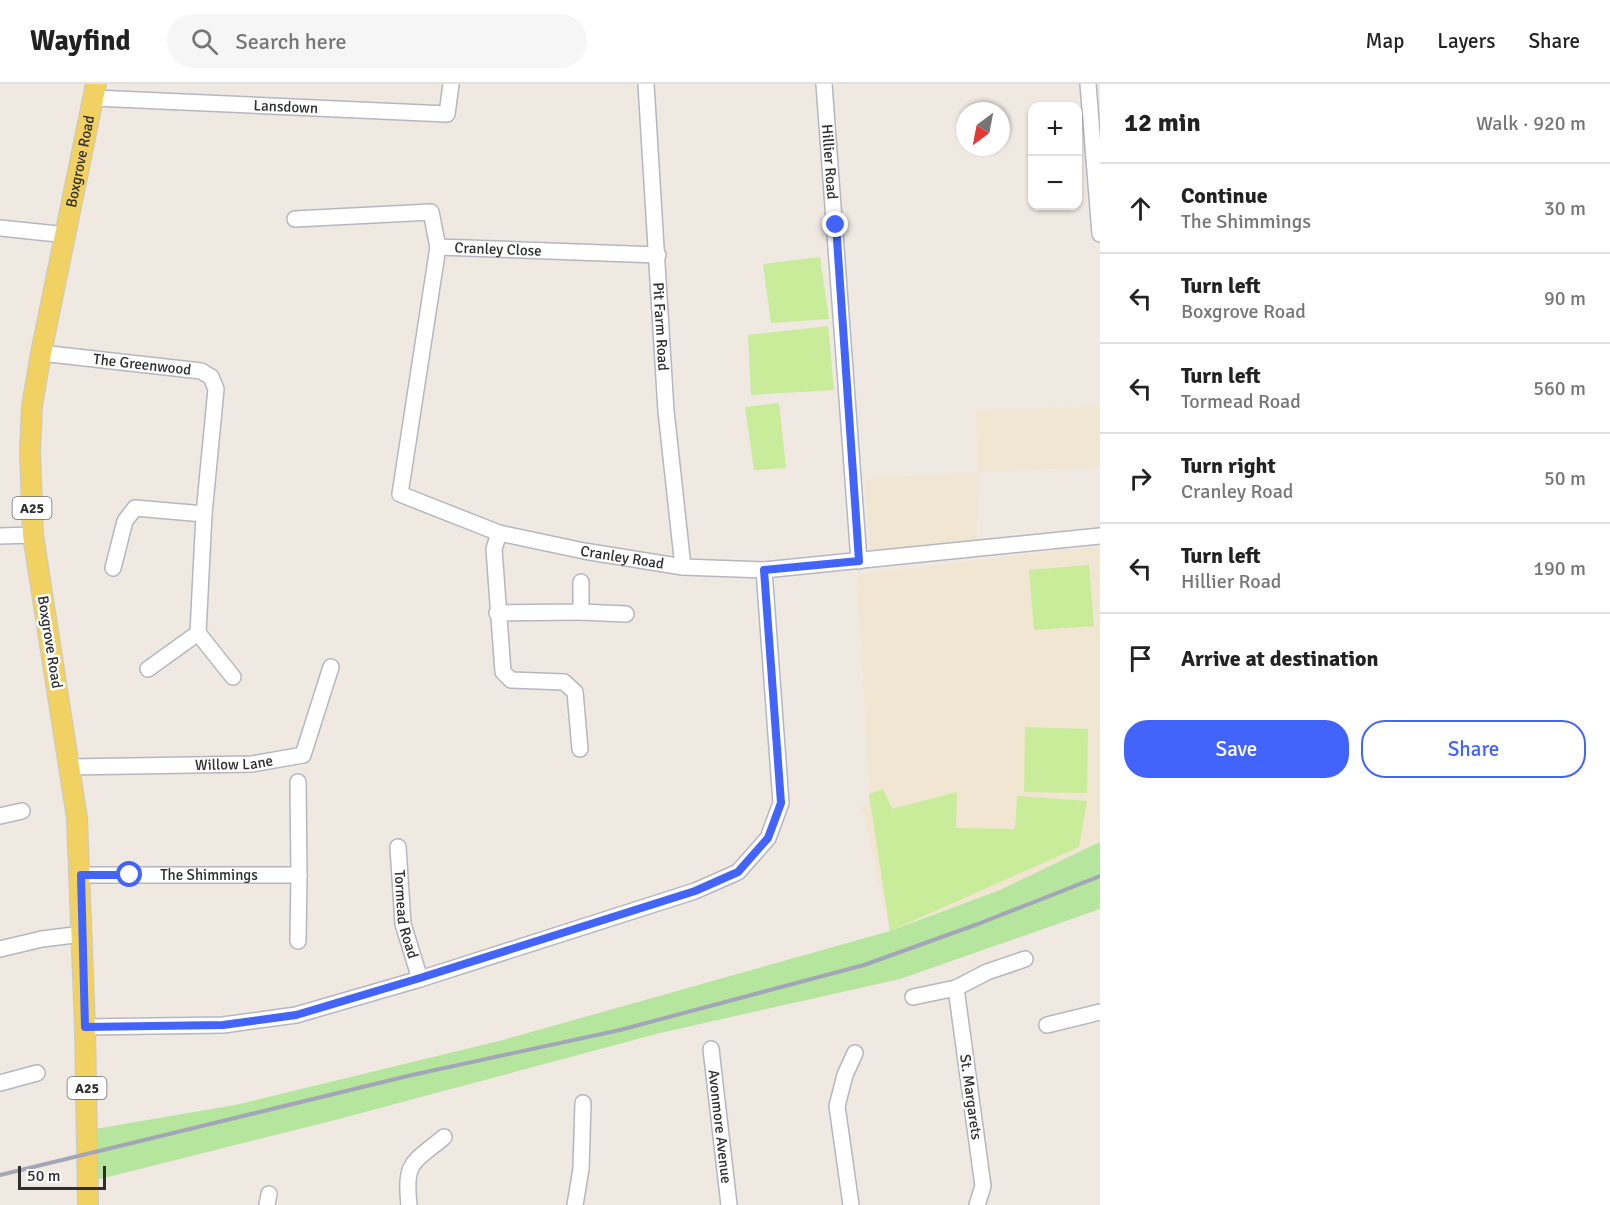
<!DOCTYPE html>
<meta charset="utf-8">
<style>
:root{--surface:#fff;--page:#f6f6f6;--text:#222;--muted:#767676;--line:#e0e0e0;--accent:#4264fb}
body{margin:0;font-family:Signika,sans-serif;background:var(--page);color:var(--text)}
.controls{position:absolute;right:18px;top:18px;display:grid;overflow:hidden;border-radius:12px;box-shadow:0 2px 4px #0004}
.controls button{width:54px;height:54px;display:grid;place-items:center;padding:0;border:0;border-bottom:2px solid var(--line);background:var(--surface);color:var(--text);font:30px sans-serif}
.compass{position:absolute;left:956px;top:18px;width:54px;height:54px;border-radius:50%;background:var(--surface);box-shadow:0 2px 4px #0004;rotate:212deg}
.scale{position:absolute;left:18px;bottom:15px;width:88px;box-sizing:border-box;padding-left:6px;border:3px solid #2e2e2e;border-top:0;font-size:16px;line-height:21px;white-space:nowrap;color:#2e2e2e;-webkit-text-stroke:4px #fff;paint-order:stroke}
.stop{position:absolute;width:18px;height:18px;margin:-14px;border:4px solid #4264fb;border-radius:50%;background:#fff}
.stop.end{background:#4264fb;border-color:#fff;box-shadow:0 2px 6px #0008}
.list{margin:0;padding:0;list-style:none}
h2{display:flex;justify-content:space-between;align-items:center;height:78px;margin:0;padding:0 24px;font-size:26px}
h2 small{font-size:20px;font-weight:400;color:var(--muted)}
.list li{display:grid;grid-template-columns:39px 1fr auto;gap:18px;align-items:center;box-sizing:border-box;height:90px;padding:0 24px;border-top:2px solid var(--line)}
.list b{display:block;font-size:22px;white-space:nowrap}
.list p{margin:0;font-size:20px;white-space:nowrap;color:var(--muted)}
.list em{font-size:20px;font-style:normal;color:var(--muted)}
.actions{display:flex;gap:12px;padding:18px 24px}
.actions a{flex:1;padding:14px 0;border:2px solid var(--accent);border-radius:24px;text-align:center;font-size:21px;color:var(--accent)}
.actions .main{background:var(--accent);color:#fff}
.icon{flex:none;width:33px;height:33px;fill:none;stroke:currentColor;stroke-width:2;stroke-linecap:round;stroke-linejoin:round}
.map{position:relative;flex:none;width:1100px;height:1121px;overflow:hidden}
header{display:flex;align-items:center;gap:36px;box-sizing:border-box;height:84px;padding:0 30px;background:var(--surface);border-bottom:2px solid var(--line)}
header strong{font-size:28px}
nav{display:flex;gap:33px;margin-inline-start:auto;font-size:21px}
.search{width:420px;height:54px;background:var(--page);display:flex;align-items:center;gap:15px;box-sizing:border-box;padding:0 21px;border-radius:33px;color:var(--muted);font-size:22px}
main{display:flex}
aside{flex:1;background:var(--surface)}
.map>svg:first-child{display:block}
.education{fill:#f0e6d1}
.green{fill:#b6e59e}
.pitch{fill:#c9ec9a}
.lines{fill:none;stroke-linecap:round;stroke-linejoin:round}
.minor-casing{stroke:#b4b7c1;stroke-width:18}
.major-casing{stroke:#c9c9c9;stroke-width:22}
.minor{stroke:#fff;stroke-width:15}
.major{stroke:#f2d163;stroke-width:20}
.rail{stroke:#a3a6b8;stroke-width:4}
.route{stroke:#4264fb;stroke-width:8}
.labels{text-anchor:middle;stroke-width:5;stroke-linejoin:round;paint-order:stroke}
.shield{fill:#fff;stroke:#6d6d6d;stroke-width:1.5}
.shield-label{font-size:14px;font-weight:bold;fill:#2e2e2e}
.street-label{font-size:15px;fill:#2e2e2e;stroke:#fff}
</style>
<header>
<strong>Wayfind</strong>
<div class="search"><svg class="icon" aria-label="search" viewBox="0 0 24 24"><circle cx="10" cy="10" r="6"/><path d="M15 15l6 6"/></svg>Search here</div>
<nav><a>Map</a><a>Layers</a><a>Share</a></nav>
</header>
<main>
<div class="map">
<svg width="1100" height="1121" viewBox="0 0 1100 1121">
<rect width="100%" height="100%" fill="#efe9e1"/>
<!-- education -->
<g class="education">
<polygon points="1100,322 1100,383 978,388 977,463 871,473 866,395 978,388 976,326"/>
<polygon points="1100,462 1100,758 1000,806 890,847 862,723 870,718 857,491"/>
</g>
<!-- green -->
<polygon class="green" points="1100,758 1100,825 900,895 660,949 335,1036 92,1097 95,1045 235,1021 503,956 890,847 1000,806"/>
<!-- pitch -->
<g class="pitch">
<polygon points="820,173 829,235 771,239 763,180"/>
<polygon points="828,242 834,306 751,311 748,251"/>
<polygon points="779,319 786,384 754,386 745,323"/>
<polygon points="1089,481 1094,542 1034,546 1029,486"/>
<polygon points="1025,643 1088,645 1087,709 1024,708"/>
<polygon points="883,705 892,725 957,708 956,744 1015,745 1017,712 1087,717 1079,763 890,847 869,710"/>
</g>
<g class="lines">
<!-- minor casing -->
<g class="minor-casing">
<g id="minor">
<path id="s1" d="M646,0L666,327L683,483"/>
<path id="s2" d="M824,0L859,477"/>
<polyline points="1088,0 1100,150"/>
<path id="s3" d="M94,14L447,30L451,0"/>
<path id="s4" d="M295,135L431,128L438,163L658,171"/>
<polyline points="0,144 67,151"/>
<path id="s5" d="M438,163L400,410L499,449L584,467L683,483L764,486L1100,452"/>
<path id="s6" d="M41,269L201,287L211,293L216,305L204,430L198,549L148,585"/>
<polyline points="499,449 494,465 503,588 511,596 564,598 575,608 580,665"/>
<polyline points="0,452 33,451"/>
<polyline points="113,484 125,437 135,424 204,430"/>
<polyline points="581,528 626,530"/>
<polyline points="497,529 581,528 581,498"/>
<polyline points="198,549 233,593"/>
<path id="s7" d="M70,683L252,680L303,671L331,583"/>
<polyline points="0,732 22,727"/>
<path id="s8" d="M398,763L403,840L420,895"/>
<path id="s9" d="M81,791H299L298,698"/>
<polyline points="298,857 299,791"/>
<polyline points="0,865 42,855 82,850"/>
<polyline points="913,913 956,904"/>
<polyline points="1047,941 1100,928"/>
<polyline points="85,943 223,941 296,931 420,895 695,807 738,788 768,754 781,719 764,486"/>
<path id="s10" d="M711,965L729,1121"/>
<polyline points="0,999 37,989"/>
<polyline points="267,1121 269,1110"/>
<path d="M409,1121C404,1077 413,1079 444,1053"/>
<polyline points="575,1121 581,1085 583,1019"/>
<polyline points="851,1121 837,1022 845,991 855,969"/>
<polyline points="977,1121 983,1102 956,904 987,888 1025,875"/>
</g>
</g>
<!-- major casing -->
<g class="major-casing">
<g id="major">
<path id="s11" d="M88,1121L85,943L77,734L33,451L30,366L32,322L41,269L96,0"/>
</g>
</g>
<!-- minor -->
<use href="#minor" class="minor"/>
<!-- major -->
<use href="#major" class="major"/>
<!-- rail -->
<polyline class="rail" points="0,1091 412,991 620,946 864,881 978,840 1100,792"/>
</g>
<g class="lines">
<!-- route -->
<polyline class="route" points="130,791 81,791 85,943 223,941 296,931 420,894 695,807 738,788 768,754 781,719 764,486 859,477 836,141"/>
</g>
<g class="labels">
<!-- shield labels -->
<g class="shield">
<rect x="12.5" y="413" width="39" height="22" rx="4.5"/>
<rect x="67.5" y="993" width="39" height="22" rx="4.5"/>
</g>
<g class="shield-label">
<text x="32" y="429">A25</text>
<text x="87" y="1009">A25</text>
</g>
<!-- street labels -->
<g class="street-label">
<text dy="5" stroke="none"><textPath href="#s3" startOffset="192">Lansdown</textPath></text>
<text dy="5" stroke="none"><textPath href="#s2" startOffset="78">Hillier Road</textPath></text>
<text dy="5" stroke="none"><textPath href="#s11" startOffset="1052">Boxgrove Road</textPath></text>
<text dy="5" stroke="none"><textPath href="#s4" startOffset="232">Cranley Close</textPath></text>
<text dy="5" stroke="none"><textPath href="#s1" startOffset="243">Pit Farm Road</textPath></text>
<text dy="5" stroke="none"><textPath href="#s6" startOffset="102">The Greenwood</textPath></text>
<text dy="5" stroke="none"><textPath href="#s5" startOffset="482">Cranley Road</textPath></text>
<text transform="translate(50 558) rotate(81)" y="5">Boxgrove Road</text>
<text dy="5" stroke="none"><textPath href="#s7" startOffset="164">Willow Lane</textPath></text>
<text dy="5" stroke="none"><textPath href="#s9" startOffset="128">The Shimmings</textPath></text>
<text dy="5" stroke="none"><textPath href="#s8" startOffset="68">Tormead Road</textPath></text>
<text transform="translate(971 1013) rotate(82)" y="5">St. Margarets</text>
<text dy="5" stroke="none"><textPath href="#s10" startOffset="78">Avonmore Avenue</textPath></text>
</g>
</g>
</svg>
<div class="controls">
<button>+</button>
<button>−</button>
</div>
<svg class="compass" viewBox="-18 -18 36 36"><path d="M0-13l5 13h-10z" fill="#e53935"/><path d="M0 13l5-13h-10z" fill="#767676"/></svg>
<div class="scale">50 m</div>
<div class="stop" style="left:130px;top:791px"></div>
<div class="stop end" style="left:836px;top:141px"></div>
</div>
<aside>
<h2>12 min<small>Walk · 920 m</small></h2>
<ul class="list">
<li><svg class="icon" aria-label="ahead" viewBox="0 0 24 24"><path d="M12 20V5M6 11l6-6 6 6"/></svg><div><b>Continue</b><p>The Shimmings</p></div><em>30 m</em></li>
<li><svg class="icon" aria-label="left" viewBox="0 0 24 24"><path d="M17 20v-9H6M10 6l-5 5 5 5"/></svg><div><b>Turn left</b><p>Boxgrove Road</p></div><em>90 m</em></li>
<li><svg class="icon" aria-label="left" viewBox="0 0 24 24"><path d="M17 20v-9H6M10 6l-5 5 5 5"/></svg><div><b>Turn left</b><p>Tormead Road</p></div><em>560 m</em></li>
<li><svg class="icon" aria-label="right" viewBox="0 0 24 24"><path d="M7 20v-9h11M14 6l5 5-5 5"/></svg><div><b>Turn right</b><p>Cranley Road</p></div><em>50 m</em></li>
<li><svg class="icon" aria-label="left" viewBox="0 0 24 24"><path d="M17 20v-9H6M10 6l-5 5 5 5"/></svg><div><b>Turn left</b><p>Hillier Road</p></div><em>190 m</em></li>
<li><svg class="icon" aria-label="arrive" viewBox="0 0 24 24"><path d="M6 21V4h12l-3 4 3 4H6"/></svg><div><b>Arrive at destination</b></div></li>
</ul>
<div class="actions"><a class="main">Save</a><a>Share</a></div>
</aside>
</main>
